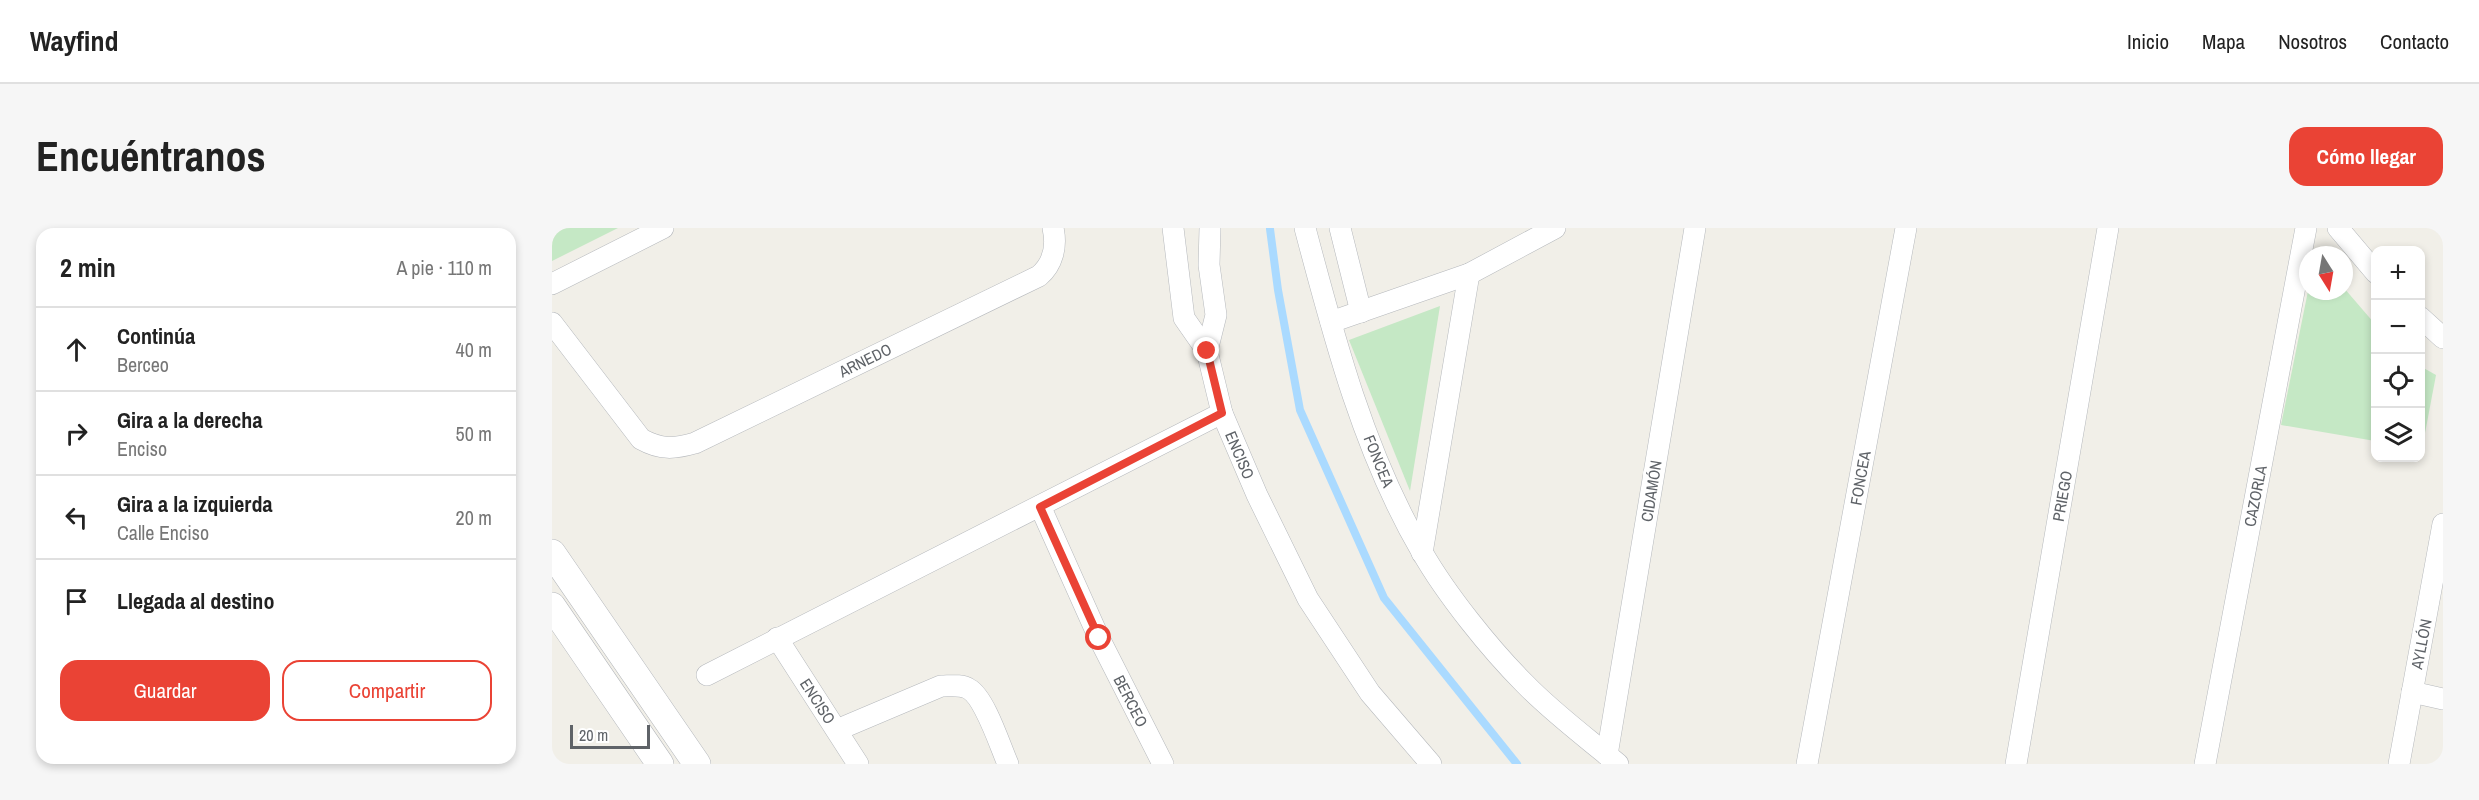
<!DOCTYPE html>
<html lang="es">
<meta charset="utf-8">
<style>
:root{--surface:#fff;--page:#f6f6f6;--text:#222;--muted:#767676;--line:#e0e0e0;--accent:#ea4335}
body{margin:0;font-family:"Archivo Narrow",sans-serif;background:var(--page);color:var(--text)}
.controls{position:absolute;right:18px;top:18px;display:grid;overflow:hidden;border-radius:12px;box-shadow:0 3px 9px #0003}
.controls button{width:54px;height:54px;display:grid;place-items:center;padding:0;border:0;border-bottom:2px solid var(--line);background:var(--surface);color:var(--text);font:30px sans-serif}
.compass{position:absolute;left:1747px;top:18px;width:54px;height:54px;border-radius:50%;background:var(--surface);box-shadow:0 3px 9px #0003;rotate:169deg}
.scale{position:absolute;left:18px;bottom:15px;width:80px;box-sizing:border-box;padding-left:6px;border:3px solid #5f6368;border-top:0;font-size:16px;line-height:21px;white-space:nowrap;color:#5f6368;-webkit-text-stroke:4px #fff;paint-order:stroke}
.stop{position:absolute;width:18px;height:18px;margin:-14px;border:4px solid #ea4335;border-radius:50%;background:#fff}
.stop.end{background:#ea4335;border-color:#fff;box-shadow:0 2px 6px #0008}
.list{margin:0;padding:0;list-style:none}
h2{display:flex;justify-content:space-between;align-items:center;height:78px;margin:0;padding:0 24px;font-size:26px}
h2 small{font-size:20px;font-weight:400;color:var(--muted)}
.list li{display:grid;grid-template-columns:39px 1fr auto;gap:18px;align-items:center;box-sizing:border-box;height:84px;padding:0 24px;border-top:2px solid var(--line)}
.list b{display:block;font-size:22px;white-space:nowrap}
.list p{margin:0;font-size:20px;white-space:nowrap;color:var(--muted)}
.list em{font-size:20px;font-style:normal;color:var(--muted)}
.actions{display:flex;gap:12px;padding:18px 24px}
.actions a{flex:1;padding:14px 0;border:2px solid var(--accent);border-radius:18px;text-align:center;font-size:21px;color:var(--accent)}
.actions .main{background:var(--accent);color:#fff}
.icon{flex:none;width:33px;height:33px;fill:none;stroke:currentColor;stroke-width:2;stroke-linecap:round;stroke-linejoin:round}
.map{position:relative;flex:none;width:1891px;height:536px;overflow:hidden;border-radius:18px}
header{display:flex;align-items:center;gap:36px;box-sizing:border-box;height:84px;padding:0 30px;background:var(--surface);border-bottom:2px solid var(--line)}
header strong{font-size:28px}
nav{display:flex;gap:33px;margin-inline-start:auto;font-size:21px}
.intro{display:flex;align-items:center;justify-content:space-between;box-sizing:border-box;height:144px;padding:0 36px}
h1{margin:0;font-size:42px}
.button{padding:15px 27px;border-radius:18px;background:var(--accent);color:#fff;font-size:21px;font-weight:700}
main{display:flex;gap:36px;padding:0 36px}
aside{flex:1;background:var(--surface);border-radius:18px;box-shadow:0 3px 9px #0003}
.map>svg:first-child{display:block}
.green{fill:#c5e8c5}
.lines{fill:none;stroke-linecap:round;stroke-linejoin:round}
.stream{stroke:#aadaff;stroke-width:8}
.minor-casing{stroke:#b5b8bc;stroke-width:22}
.tertiary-casing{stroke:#b5b8bc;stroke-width:28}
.minor{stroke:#fff;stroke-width:21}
.tertiary{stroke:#fff;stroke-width:27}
.route{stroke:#ea4335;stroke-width:8}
.labels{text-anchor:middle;stroke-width:6;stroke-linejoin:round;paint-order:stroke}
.street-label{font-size:16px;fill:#5f6368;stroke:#fff}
</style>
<header>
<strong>Wayfind</strong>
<nav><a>Inicio</a><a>Mapa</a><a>Nosotros</a><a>Contacto</a></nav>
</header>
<div class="intro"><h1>Encuéntranos</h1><a class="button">Cómo llegar</a></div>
<main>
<aside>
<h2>2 min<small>A pie · 110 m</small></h2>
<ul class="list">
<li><svg class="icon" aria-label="ahead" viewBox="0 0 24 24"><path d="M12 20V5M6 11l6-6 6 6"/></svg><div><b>Continúa</b><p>Berceo</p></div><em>40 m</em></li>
<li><svg class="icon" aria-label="right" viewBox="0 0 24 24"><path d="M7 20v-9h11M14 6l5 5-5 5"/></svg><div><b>Gira a la derecha</b><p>Enciso</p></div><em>50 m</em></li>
<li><svg class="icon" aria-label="left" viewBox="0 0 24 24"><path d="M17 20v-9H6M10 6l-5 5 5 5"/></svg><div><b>Gira a la izquierda</b><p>Calle Enciso</p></div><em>20 m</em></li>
<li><svg class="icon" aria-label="arrive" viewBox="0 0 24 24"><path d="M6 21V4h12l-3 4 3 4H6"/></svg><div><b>Llegada al destino</b></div></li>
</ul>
<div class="actions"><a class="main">Guardar</a><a>Compartir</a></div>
</aside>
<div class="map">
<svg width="1891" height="536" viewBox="0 0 1891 536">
<rect width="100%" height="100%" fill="#f1efe8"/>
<!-- green -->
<g class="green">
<polygon points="0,0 66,0 0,33"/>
<polygon points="1792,60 1823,96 1823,213 1729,197 1756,63 1792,63"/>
<polygon points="888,78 858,263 797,112"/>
<polygon points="1868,138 1884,147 1870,221 1868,221"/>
</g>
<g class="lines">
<!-- stream -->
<polyline class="stream" points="718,1 726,62 748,182 832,370 965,536"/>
<!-- minor casing -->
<g class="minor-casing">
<g id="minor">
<polyline points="621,0 632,90 655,123 670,185 705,267 756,371 818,465 879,536"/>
<path d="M753,0C782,110 812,225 870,324C894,366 938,421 973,456C1001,485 1035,510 1066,536"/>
<polyline points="788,0 809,84"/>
<polyline points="1786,0 1824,45"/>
<polyline points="0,56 111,0"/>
<polyline points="1868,89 1891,110"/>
<polyline points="779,94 917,46 1003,0"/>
<path d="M0,95L89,211C109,222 122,221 143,215L487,48C501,36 505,18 501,0"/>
<polyline points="655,123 664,87 657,37 658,0"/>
<polyline points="488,278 547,410 611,536"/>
<polyline points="870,325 917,46"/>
<polyline points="225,410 306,536"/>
<polyline points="155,447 670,185"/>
<polyline points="1860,464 1891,471"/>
<path d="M285,502L389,458C398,458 409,456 417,461C433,470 448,518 456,536"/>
<polyline points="1055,527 1143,0"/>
<polyline points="1255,536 1354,0"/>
<polyline points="1464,536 1556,0"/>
<polyline points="1653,536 1754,0"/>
<polyline points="1847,536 1891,296"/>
</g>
</g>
<!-- tertiary casing -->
<g class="tertiary-casing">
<g id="tertiary">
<polyline points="0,325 145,536"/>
<polyline points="0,378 108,536"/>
</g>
</g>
<!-- minor -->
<use href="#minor" class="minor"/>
<!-- tertiary -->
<use href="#tertiary" class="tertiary"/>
</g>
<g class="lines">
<!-- route -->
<polyline class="route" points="547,410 488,279 670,185 655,123"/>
</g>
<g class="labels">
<!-- street labels -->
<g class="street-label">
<text transform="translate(313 132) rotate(-26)" y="6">ARNEDO</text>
<text transform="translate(688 227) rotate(67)" y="6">ENCISO</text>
<text transform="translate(827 233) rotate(68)" y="6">FONCEA</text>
<text transform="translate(1308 250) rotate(-80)" y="6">FONCEA</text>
<text transform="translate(1099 263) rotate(-81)" y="6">CIDAMÓN</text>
<text transform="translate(1510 268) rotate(-80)" y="6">PRIEGO</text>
<text transform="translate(1703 268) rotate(-79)" y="6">CAZORLA</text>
<text transform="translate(1869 416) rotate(-79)" y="6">AYLLÓN</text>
<text transform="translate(266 473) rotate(57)" y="6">ENCISO</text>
<text transform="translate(579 473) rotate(63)" y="6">BERCEO</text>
</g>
</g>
</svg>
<div class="controls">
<button>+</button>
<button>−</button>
<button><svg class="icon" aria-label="locate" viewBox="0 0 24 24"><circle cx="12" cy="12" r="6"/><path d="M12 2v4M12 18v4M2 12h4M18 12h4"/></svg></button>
<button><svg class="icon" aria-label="layers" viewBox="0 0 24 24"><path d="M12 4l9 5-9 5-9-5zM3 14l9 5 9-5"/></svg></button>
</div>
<svg class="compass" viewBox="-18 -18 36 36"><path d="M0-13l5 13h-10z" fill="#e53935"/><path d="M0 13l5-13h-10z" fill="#767676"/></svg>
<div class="scale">20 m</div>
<div class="stop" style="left:547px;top:410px"></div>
<div class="stop end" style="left:655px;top:123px"></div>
</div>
</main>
